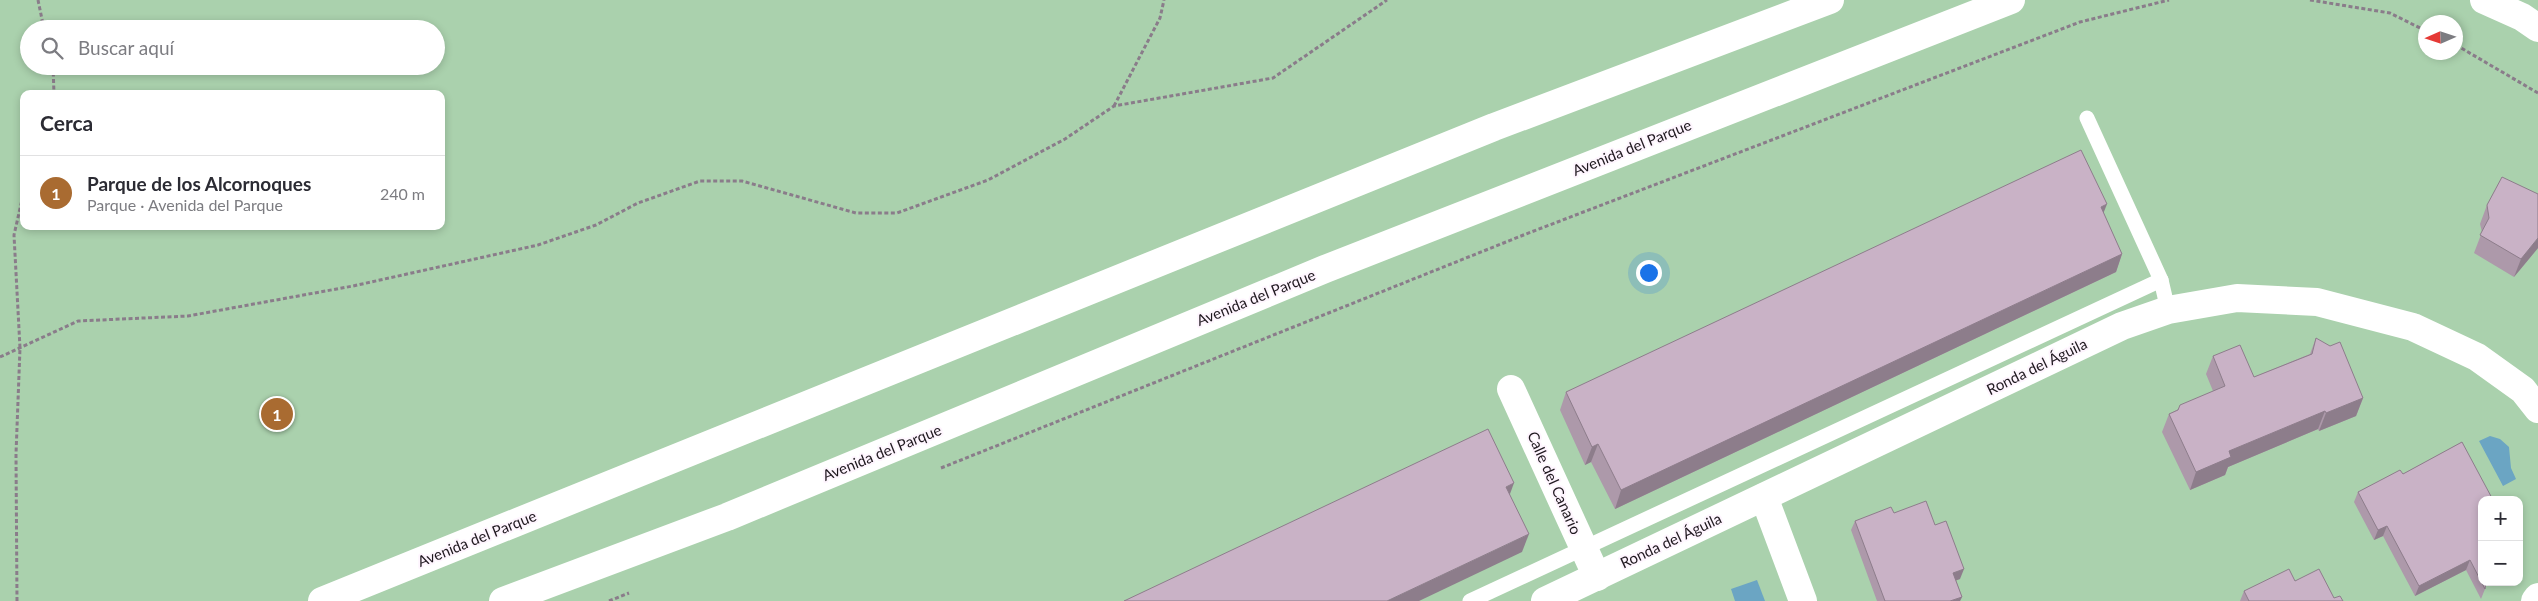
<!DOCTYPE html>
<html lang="es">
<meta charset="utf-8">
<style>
:root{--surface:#fff;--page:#f7f7f7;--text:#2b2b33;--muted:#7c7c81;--line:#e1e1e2;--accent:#a96b31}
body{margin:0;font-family:Lato,sans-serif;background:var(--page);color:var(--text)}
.controls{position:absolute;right:15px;bottom:15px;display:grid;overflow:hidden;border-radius:10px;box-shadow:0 2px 8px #0003}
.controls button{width:45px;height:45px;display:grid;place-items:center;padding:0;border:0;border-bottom:1px solid var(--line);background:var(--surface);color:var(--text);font:25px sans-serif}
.compass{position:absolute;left:2418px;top:15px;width:45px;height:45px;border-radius:50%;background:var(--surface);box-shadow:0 2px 8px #0003;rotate:267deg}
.you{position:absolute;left:1648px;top:272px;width:18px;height:18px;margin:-12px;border:4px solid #fff;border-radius:50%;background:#1a73e8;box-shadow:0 0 0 8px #1a73e833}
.badge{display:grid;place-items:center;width:32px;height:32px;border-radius:50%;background:var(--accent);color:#fff;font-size:16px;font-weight:700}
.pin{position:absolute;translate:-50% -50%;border:2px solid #fff;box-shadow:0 1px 5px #0006}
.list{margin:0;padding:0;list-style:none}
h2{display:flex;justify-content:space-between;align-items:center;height:65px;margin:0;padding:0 20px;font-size:21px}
h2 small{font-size:16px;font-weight:400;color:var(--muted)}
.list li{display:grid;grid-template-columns:32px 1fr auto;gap:15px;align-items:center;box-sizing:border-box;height:75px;padding:0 20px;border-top:1px solid var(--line)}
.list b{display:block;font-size:19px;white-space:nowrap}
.list p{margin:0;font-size:16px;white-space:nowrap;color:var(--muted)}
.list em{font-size:16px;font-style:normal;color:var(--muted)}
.icon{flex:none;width:28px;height:28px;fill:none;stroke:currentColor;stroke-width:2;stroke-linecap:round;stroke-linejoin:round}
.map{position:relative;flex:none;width:2538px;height:601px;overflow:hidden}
.search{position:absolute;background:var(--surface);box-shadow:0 2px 8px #0003;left:20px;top:20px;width:425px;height:55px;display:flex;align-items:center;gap:12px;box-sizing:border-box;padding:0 18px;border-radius:28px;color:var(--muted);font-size:19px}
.panel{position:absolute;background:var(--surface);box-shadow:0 2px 8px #0003;left:20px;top:90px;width:425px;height:140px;border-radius:10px}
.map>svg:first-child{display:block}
.green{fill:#aad1ad;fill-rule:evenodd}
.water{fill:#6ba5c3}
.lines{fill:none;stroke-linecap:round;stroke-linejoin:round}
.path{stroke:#8a7c8a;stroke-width:3;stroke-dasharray:4 2.5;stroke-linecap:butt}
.lane{stroke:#fff;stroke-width:15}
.street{stroke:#fff;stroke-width:28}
.secondary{stroke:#fff;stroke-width:28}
.wall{fill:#ad99aa}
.shaded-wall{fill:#8d7d8b}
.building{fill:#c9b2c6;stroke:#8d7d8b}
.labels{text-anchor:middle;stroke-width:4;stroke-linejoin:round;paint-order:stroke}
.street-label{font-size:15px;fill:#1f181f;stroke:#fef5fe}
</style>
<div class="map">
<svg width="2538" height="601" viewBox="0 0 2538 601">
<rect width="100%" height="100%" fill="#f9e3f8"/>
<!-- green -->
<path class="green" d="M0,0H2538V601H0ZM2426,22H2456V52H2426ZM29,29H436V66H29ZM24,94H441V226H24ZM2482,500H2519V582H2482Z"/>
<!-- water -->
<g class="water">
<polygon points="2490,436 2500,439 2509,447 2511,468 2516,479 2503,486 2479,441"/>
<polygon points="1757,580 1765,601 1735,601 1731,589"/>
</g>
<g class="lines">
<!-- path -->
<g class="path">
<polyline points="38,0 44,29"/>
<polyline points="2310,0 2390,13 2426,31"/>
<polyline points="2456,45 2538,93"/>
<polyline points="53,66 54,94"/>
<polyline points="1114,106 1160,18 1164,0"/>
<polyline points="0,357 78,321 188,316 353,286 538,245 596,225 638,203 700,181 742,181 856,213 897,213 988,180 1065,139 1114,106 1273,78 1387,0"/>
<polyline points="941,468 1526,234 2080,22 2169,0"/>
<polyline points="17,601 16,454 20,348 14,235 24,191"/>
<polyline points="609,601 629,593"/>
</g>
<!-- lane -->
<g class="lane">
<polyline points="2087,118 2161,280 2168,310"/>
<polyline points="1470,601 2161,280"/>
</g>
<!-- street -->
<g class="street">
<polyline points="1511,389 1597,577"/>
<polyline points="1764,497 1803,601"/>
<polyline points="1545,601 2122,326 2168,310 2237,298 2317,302 2413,327 2477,357 2523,390 2538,409"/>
<polyline points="2535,601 2538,597"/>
</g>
<!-- secondary -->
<g class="secondary">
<polyline points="2484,0 2522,17 2538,28"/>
<polyline points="322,601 1494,127 1830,0"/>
<polyline points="503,601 727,517 1325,269 2011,0"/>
</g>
</g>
<!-- wall -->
<g class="wall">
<polygon points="2487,205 2538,248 2514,277 2474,253 2482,232 2480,224"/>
<polygon points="2103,213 2122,254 2116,272 1615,509 1591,462 1585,465 1560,410 1566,392"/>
<polygon points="2316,338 2363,398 2356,416 2319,431 2318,429 2228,467 2225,475 2190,490 2162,432 2169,414 2213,391 2206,374 2213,356 2254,377 2310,354"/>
<polygon points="2462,442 2485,589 2481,599 2466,570 2415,596 2383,536 2374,540 2354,502 2358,492 2403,474"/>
<polygon points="1894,513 1960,579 1956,580 1962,597 1960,601 1877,601 1851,530 1855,521"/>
<polygon points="2295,581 2334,598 2343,601 2240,601 2244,591"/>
</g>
<!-- shaded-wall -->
<g class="shaded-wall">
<polygon points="2107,204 2100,222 2101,207"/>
<polygon points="2538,238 2538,248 2514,277 2521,259"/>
<polygon points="2122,254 2116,272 1615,509 1621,490"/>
<polygon points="2363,398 2356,416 2319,431 2326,413"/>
<polygon points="2325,411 2318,429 2228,467 2225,475 2190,490 2196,472 2229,451"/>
<polygon points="1598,444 1591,462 1585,465 1592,447"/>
<polygon points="1514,483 1507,502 1506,487"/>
<polygon points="2387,526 2383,536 2374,540 2378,530"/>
<polygon points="1529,534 1522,552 1419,601 1387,601"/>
<polygon points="2470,560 2466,570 2415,596 2419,586"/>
<polygon points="1964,569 1960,579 1949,583 1953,573"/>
<polygon points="1962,597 1960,601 1950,601"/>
</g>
<!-- building -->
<g class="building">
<polygon points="2081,150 2107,204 2101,207 2122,254 1621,490 1598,444 1592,447 1566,392"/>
<polygon points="2502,177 2538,194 2538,238 2521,259 2480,235 2489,218 2487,205"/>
<polygon points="2316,338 2330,346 2340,342 2363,398 2326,413 2325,411 2229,451 2231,457 2196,472 2169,414 2178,410 2180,405 2225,386 2213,356 2240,345 2254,377 2312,354"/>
<polygon points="1488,429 1514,483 1506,487 1529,534 1387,601 1124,601"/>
<polygon points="2462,442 2493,500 2482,500 2482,582 2486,582 2485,589 2470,560 2419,586 2387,526 2378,530 2358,492 2400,470 2403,474"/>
<polygon points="1926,501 1935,525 1946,521 1964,569 1953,573 1962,597 1950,601 1885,601 1855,521 1891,507 1894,513"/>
<polygon points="2289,569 2295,581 2319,569 2334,598 2340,596 2343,601 2249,601 2244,591"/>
</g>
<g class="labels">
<!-- street labels -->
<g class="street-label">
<text transform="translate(1632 148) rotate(-22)" y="5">Avenida del Parque</text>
<text transform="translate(1256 298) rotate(-22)" y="5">Avenida del Parque</text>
<text transform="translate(2037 367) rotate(-26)" y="5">Ronda del Águila</text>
<text transform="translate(882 453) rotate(-22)" y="5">Avenida del Parque</text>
<text transform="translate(1554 483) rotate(66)" y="5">Calle del Canario</text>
<text transform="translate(477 539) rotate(-22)" y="5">Avenida del Parque</text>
<text transform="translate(1671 541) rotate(-25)" y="5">Ronda del Águila</text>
</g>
</g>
</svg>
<div class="controls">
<button>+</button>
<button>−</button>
</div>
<svg class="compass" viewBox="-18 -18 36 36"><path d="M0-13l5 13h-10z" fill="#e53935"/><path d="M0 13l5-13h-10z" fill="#7c7c81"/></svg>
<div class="you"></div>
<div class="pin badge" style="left:277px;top:414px">1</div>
<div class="search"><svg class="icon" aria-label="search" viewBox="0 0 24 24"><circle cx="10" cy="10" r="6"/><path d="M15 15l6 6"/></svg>Buscar aquí</div>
<section class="panel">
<h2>Cerca<small></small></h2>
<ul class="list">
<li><span class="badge">1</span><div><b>Parque de los Alcornoques</b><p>Parque · Avenida del Parque</p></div><em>240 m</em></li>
</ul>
</section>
</div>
